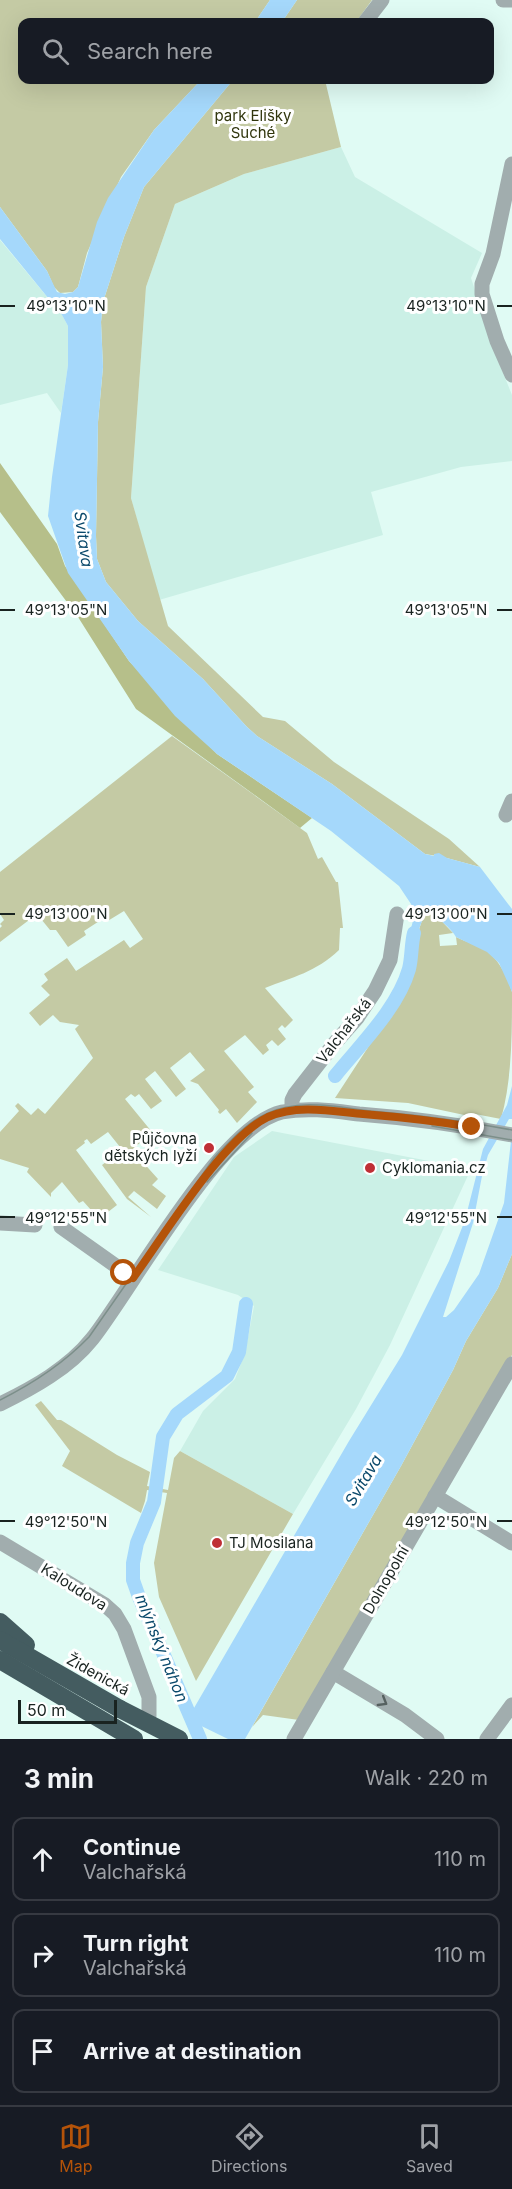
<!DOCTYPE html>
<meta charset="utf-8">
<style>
:root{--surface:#171b24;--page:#20242c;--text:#f1f3f6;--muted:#9ea1a6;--line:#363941;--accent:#b45309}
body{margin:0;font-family:Inter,sans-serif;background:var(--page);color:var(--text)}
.scale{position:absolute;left:18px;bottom:15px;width:99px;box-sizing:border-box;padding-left:6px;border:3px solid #192320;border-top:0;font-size:16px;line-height:21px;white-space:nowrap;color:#192320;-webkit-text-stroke:4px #fff;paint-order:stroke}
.stop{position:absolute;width:18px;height:18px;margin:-14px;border:4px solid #b45309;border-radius:50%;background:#fff}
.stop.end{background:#b45309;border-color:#fff;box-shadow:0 2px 6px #0008}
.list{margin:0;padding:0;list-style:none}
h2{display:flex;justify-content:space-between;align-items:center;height:78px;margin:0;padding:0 24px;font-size:26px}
h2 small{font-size:20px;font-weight:400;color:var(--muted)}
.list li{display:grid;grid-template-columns:39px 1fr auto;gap:18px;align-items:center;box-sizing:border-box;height:84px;margin:0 12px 12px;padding:0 12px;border:2px solid var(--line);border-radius:12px}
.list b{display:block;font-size:22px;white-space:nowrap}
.list p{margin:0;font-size:20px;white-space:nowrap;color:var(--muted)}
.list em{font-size:20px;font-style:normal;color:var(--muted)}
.icon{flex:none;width:33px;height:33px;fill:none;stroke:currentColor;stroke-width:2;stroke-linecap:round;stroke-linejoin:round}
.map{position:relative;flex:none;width:512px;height:1739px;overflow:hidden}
.search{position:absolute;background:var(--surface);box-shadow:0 6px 24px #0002;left:18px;right:18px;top:18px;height:66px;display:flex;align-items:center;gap:15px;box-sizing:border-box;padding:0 21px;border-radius:12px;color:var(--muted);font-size:22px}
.sheet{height:366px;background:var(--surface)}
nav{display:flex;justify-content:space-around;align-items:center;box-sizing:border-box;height:84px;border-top:2px solid var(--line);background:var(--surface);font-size:16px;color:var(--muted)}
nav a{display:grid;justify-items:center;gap:3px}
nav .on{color:var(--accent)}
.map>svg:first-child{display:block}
.built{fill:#cbf0e6}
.green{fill:#c4caa4}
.forest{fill:#b6bf8a}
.water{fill:#a5d8fb}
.pier{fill:#e0fbf4}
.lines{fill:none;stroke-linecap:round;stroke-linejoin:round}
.canal{stroke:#a5d8fb;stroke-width:14}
.street{stroke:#a1adae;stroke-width:15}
.highway{stroke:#445c60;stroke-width:18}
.tram{stroke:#7c8f8a;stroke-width:1.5}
.highway-bridge{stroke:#445c60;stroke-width:18}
.oneway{stroke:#566160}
.route{stroke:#b45309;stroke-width:8}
.ticks{fill:none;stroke:#192320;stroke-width:2}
.poi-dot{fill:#bf2f35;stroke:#fff;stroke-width:2}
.labels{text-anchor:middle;stroke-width:6;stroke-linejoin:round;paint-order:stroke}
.park-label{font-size:15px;fill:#31360d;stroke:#fff}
.street-label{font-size:15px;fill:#192320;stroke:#fff}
.poi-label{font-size:15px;fill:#192320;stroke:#fff;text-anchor:start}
.water-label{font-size:16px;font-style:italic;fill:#0a496b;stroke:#fff}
.ticks-label{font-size:15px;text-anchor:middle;fill:#192320;stroke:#fff;stroke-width:6;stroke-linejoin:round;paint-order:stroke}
</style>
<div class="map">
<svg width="512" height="1739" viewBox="0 0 512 1739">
<rect width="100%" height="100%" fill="#e0fbf4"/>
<!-- built -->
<g class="built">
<polygon points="341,147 355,177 482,253 471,278 499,363 512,395 512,461 461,467 371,492 383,535 159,600 131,498 146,287 175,204 244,174"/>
<polygon points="0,240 62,315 68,326 68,365 61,413 47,393 0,405"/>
<polygon points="272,1131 471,1169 390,1345 356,1409 293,1514 180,1451 203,1411 235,1379 245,1353 254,1306 238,1295 158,1270 234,1157"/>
</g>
<!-- green -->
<g class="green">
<polygon points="0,0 270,0 255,22 22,22 22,80 201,80 154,130 121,177 87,253 78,287 73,292 60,293 54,287 47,271 0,207"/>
<polygon points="297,0 372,0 356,22 282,22"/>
<polygon points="233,80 325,80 341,147 244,174 175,204 146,287 131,498 168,626 263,717 285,721 334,762 449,839 480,867 443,857 425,854 332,784 257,736 247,727 203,679 138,621 106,582 97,559 96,536 98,422 103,367 101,322 103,302 124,237 144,187"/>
<path d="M172,736L307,833L318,859L322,857L336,882H338L343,928H340L339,950C316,972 293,977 265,988L293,1020L285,1028L282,1025L278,1029L286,1039L278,1046L272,1040L266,1045L269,1050L263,1055L245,1035L224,1051L254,1087L248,1092L257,1102L237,1123L226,1109L220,1114L218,1112L219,1110L198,1084L190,1081L205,1070L190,1052L170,1068L186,1089L176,1097L155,1071L145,1079L162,1101L151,1109L139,1094L135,1097L131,1094L125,1099L152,1132L132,1150L158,1179L152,1185L166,1196L157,1209L134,1191L128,1197L151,1217L127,1199L102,1165L113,1157V1153L120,1147L108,1132L91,1144L87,1139L84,1141L85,1143L76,1150L117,1205L99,1219L83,1201L79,1203L62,1182L51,1193V1197L27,1172L29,1168L0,1159V1132L19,1111L15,1106L18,1103L31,1115L38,1108L45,1114L93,1058L75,1029L79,1025L60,1022L53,1015L40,1026L29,1013L50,995L41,986L48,980L44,974L67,958L76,971L124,940L130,948L143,939L124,911L106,922L104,918L84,931L86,935L68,947L56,930H50L37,914L0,942V928L2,926L0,924L4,920L0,914V872Z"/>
<path d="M430,909L453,933L439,935L440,946L457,945L456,937C466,942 478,945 487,951C499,960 508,978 512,992C512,1034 512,1080 501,1119L475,1114L469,1116L408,1103L335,1098L395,1006L414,972L415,941L425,912Z"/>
<polygon points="512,1254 512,1355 299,1720 263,1715 252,1727 401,1466 453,1370 466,1341 498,1288"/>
<polygon points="41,1401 57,1420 61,1420 117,1455 150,1472 147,1486 168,1490 174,1458 180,1451 293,1514 196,1681 159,1597 154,1563 167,1493 147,1490 145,1501 141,1513 62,1466 70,1451 35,1405"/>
</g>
<!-- forest -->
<polygon class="forest" points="0,463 57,544 65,566 129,661 217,754 312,818 300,828 136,709 78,617 0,512"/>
<!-- water -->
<g class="water">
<polygon points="270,0 297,0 282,22 255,22"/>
<path d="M201,80H233L144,187L124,237L103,302L101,322L103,367L98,422L96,536L97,559L106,582L138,621L203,679L247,727L257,736L332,784L425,854L434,856V854L439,853L447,858L480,867L512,909V992L499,963L487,952L456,937C451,928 438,919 430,909C422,914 415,940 416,950H409L408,940L415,913L411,904L399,886L331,831L217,754L175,716L129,661L68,573L48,516L52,477L68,365V326L62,315L0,239V207L47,271L57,292L65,294L73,292L78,287L97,222L108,198L154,130Z"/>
<polygon points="512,1086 512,1119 509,1119 488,1155 482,1176 473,1223 443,1317 446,1317 454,1310 479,1274 504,1203 512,1132 512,1254 498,1288 466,1341 453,1370 401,1466 245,1739 176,1739 349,1441 402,1355 449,1261 465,1220 483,1149 507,1105"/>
</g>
<!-- pier -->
<polygon class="pier" points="185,1718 228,1739 173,1739"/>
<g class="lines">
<!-- canal -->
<g class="canal">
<path d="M335,1076C360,1045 398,1008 409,969C412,957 411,945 414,933"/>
<polyline points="200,1739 139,1597 133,1580 133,1563 137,1543 154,1502 163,1437 177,1414 227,1376 239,1352 246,1304"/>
</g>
<!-- street -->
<g class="street">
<polyline points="503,0 512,0"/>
<polyline points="365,22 382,0"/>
<polyline points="512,164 493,254 482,284 482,294 497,341 512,375"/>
<polyline points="506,815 512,801"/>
<polyline points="292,1110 292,1100 295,1094 334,1044 357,1018 375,991 390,960 397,914"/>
<polyline points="0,1223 35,1225"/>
<polyline points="61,1227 133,1278"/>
<path d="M0,1404C33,1388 69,1368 92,1339C133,1287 220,1126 282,1112C308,1107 334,1111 359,1114C411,1118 461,1125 512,1135"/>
<polyline points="435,1496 512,1543"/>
<polyline points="0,1542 105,1605 115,1614 124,1629 149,1697 149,1716"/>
<polyline points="333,1672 405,1715 437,1739"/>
<polyline points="294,1739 512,1364"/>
<polyline points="487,1739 512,1705"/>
</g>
<!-- highway -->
<g class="highway">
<polyline points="0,1622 26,1645"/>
<polyline points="0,1640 120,1709"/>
<polyline points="0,1660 134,1739"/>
</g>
<!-- tram -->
<g class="tram">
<polyline points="432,1126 512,1140"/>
<polyline points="207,1182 252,1133"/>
<path d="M0,1400C34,1383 63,1364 89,1337L214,1158C229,1142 246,1123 266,1114C298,1098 337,1107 371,1111C418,1115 465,1121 512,1130"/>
</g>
<!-- highway-bridge -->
<polyline class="highway-bridge" points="120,1709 179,1739"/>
</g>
<!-- one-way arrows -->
<defs><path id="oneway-chevron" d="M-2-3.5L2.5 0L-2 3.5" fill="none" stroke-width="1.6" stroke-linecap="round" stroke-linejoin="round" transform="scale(1.5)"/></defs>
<use class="oneway" href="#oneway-chevron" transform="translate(383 1702) rotate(31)"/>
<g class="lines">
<!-- route -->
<path class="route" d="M124,1273L133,1278C164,1236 222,1139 268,1117C297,1104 332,1111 363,1114C400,1117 436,1121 472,1127"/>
</g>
<!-- ticks -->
<path class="ticks" d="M0,306H15M497,306H512M0,610H15M497,610H512M0,914H15M497,914H512M0,1217H15M497,1217H512M0,1521H15M497,1521H512"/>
<!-- markers -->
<g class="poi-dot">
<circle cx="209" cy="1148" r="6"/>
<circle cx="370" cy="1168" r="6"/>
<circle cx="217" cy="1543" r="6"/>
</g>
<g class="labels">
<!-- park labels -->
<g class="park-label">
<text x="253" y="121">park Elišky<tspan x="253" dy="17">Suché</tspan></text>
</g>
<!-- street labels -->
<g class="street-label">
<text transform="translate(344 1031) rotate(-52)" y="5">Valchařská</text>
<text transform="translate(386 1580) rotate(-60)" y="5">Dolnopolní</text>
<text transform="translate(74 1587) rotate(32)" y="5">Kaloudova</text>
<text transform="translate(98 1675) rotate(29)" y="5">Židenická</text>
</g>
<!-- poi labels -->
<g class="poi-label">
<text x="197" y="1144" text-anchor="end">Půjčovna<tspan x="197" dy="17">dětských lyží</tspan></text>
<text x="382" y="1173">Cyklomania.cz</text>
<text x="229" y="1548">TJ Mosilana</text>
</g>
<!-- water labels -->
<g class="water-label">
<text transform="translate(84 539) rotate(82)" y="6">Svitava</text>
<text transform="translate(363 1480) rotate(-59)" y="6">Svitava</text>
<text transform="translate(162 1648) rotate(68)" y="6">mlýnský náhon</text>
</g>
</g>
<g class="ticks-label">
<text x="66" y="311">49°13'10"N</text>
<text x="446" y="311">49°13'10"N</text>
<text x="66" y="615">49°13'05"N</text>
<text x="446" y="615">49°13'05"N</text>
<text x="66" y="919">49°13'00"N</text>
<text x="446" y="919">49°13'00"N</text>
<text x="66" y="1223">49°12'55"N</text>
<text x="446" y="1223">49°12'55"N</text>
<text x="66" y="1527">49°12'50"N</text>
<text x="446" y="1527">49°12'50"N</text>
</g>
</svg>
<div class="scale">50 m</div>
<div class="stop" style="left:124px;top:1273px"></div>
<div class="stop end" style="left:472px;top:1127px"></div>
<div class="search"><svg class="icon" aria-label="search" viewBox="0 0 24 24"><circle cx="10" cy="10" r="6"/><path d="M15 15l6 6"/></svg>Search here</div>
</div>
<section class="sheet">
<h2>3 min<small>Walk · 220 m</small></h2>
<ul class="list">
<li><svg class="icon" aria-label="ahead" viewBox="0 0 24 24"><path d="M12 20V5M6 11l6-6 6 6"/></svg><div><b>Continue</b><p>Valchařská</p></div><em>110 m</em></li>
<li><svg class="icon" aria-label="right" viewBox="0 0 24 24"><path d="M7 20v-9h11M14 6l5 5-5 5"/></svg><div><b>Turn right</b><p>Valchařská</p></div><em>110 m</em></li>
<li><svg class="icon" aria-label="arrive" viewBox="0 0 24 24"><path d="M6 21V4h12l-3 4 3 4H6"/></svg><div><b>Arrive at destination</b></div></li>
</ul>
</section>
<nav>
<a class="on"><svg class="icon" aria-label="map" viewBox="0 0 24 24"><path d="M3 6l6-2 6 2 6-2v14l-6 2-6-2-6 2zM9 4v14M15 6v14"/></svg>Map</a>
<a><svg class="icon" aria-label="directions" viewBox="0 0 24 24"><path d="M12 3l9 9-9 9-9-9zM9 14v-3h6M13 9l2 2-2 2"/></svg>Directions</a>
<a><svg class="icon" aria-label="saved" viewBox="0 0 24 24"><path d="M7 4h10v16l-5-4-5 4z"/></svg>Saved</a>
</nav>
